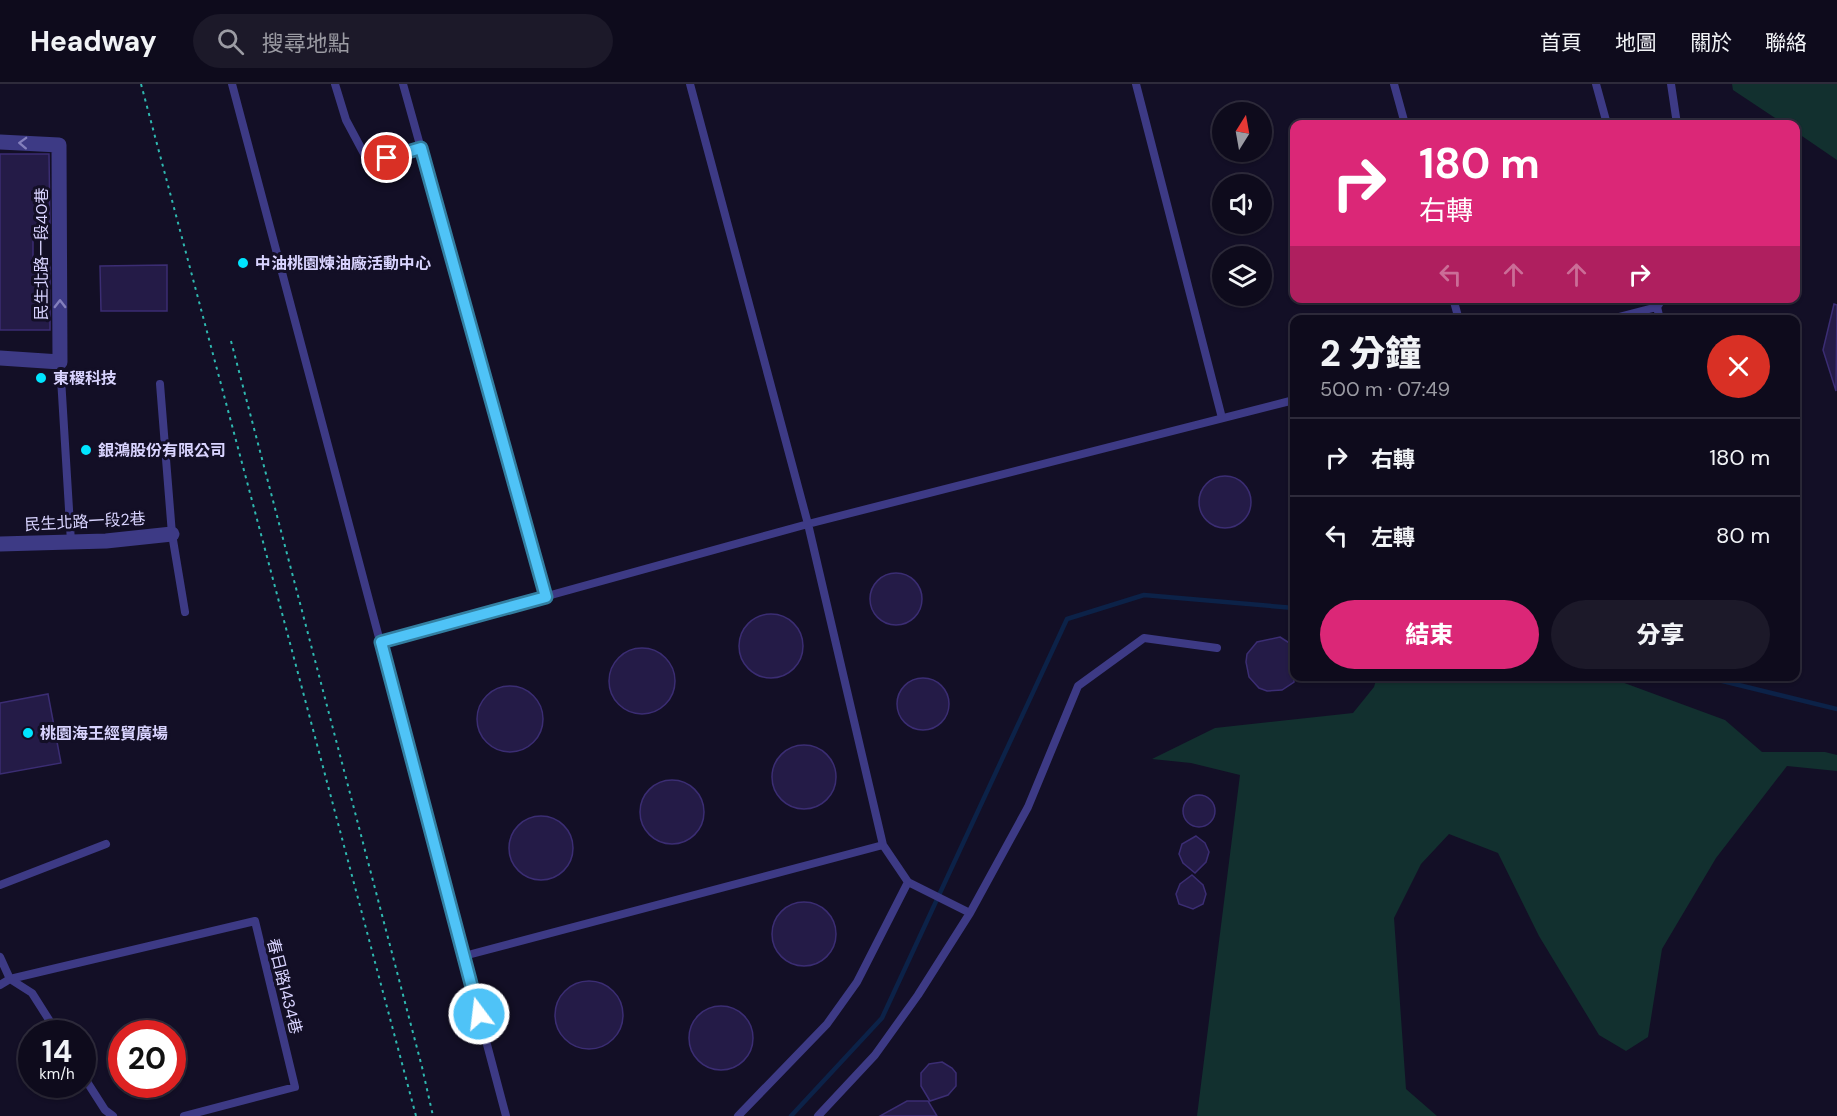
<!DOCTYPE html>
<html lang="zh-TW">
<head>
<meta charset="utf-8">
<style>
  :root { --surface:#0e0b1c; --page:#1c1929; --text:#f1f3f6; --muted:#9b9ba3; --line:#2e2b3b; --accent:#db2777 }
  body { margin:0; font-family:"DM Sans","Noto Sans TC",sans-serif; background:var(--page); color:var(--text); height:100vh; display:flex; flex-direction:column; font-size:22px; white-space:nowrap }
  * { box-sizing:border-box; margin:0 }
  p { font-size:20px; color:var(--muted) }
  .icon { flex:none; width:33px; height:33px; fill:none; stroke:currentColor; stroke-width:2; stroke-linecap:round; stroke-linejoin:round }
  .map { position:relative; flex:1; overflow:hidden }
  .side { position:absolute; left:1290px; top:231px; width:510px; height:366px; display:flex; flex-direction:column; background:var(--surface); border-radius:12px; box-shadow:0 2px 4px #0004,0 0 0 2px var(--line) }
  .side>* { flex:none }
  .banner { position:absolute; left:1290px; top:36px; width:510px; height:183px; border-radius:12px; box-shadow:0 2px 4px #0004,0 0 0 2px var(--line); background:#db2777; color:#fff; overflow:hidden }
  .needle { width:39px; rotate:11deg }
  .controls { position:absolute; left:1212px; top:18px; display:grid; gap:12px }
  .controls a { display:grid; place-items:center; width:60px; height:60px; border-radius:50%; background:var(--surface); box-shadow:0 2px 4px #0004,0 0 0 2px var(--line); font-size:30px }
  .speed { position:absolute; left:18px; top:936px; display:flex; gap:12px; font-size:30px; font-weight:700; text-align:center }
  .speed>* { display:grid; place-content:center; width:78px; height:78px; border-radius:50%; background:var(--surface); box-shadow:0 2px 4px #0004,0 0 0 2px var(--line); line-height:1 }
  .speed small { font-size:15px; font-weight:400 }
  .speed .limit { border:9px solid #d22; background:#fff; color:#111 }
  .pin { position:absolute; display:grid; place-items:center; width:51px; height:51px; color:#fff; margin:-26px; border:3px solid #fff; border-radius:50%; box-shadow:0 2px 6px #0007 }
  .me { position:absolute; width:66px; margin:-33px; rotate:345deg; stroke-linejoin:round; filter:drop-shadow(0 0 4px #0008) }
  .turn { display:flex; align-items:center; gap:21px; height:126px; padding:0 30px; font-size:27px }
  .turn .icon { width:78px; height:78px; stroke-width:2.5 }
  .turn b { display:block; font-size:42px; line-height:51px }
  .lanes { display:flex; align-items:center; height:57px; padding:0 30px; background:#0003; justify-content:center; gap:30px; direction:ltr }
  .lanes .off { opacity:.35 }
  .round { display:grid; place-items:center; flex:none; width:63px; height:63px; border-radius:32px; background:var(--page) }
  .head { display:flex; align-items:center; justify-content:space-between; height:102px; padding:0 30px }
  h1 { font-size:36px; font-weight:800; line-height:45px }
  .primary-button { display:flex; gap:12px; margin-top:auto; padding:12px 30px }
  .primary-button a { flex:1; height:69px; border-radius:36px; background:var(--accent); color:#fff; font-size:24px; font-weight:800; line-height:69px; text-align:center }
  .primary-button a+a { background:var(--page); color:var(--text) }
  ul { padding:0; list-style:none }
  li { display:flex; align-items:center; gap:18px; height:78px; padding:0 30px; border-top:2px solid var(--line) }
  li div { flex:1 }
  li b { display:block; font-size:22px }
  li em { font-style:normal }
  header { display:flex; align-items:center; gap:36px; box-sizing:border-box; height:84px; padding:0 30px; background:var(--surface); border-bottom:2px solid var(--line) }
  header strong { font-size:28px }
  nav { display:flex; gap:33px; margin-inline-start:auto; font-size:21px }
  .search { width:420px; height:54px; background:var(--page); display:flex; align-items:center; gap:15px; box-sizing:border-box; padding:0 21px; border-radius:33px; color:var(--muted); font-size:22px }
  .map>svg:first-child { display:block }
  .green { fill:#12302f }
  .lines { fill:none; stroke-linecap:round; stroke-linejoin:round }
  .stream { stroke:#0c2248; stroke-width:4.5 }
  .building { fill:#241b47; stroke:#3b2d73; stroke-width:1.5 }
  .path { stroke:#2fb8b0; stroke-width:2; stroke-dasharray:3 4.5; stroke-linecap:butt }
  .lane { stroke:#3d3a85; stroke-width:8 }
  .street { stroke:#3d3a85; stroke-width:15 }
  .oneway { stroke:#837fbc }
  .route-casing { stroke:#337fa1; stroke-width:15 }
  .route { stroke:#4fc3f7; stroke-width:10 }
  .poi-dot { fill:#00e5ff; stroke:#130f26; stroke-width:2 }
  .labels { text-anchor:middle; stroke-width:6; stroke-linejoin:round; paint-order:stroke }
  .street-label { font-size:16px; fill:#d9d4ff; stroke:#130f26 }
  .poi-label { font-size:16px; font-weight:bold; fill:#d9d4ff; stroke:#130f26; text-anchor:start }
</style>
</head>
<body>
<header>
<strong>Headway</strong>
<div class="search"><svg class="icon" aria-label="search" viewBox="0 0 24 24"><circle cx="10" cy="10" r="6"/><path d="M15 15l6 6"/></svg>搜尋地點</div>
<nav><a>首頁</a><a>地圖</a><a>關於</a><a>聯絡</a></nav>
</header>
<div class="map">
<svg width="1837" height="1032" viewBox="0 0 1837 1032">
  <rect width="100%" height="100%" fill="#130f26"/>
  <path class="green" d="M1732,0h105v76l-41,-28v-8h-12l-51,-34z
    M1608,593l117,43 37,32h63l12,3v16l-50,-5 -71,92 -54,91 -14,88 -22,14 -27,-16 -60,-99 -41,-83 -49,-19 -28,30 -27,54 12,171 31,27h-240l43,-341 -49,-12 -39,-4 63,-31 138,-15 21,-26 3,-10z"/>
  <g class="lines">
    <path class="stream" d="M1702,592l135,33
      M791,1032l91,-98 185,-399 77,-24 150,13"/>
  </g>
  <path class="building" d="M0,70h49l1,71h-17v35h17v70h-50z
    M167,181v46h-66l-1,-45z
    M1834,220l3,1 -1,86 -13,-41z
    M1199 418a26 26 0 1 1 52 0a26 26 0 1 1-52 0Z
    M870 515a26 26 0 1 1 52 0a26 26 0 1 1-52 0Z
    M739 562a32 32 0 1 1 64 0a32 32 0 1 1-64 0Z
    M1280,553l14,9v36l-12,8 -15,1 -8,-3 -10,-11 -3,-15 1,-8 10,-12z
    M609 597a33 33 0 1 1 66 0a33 33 0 1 1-66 0Z
    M897 620a26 26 0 1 1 52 0a26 26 0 1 1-52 0Z
    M477 635a33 33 0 1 1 66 0a33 33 0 1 1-66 0Z
    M48,610l13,69 -61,11v-71z
    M772 693a32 32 0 1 1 64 0a32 32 0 1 1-64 0Z
    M640 728a32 32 0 1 1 64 0a32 32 0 1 1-64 0Z
    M1183 727a16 16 0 1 1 32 0a16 16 0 1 1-32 0Z
    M509 764a32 32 0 1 1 64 0a32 32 0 1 1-64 0Z
    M1196,752l9,7 4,9 -3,10 -11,11 -12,-10 -4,-9 3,-10z
    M1192,791l11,10 3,9 -3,10 -10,5 -14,-5 -3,-10 4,-10z
    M772 850a32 32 0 1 1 64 0a32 32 0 1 1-64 0Z
    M555 931a34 34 0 1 1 68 0a34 34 0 1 1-68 0Z
    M689 954a32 32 0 1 1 64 0a32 32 0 1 1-64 0Z
    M942,978l10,6 4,5v13l-8,9 -18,6 -9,-15v-13l8,-9z
    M907,1017h21l9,15h-57z"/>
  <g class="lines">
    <path class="path" d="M141,0l275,1032
      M231,257l191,726 11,49"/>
    <path class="lane" d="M232,0l274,1032
      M335,0l11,36 23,43 52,-15
      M403,0l143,513
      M690,0l118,440 75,321 25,37 62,31
      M1136,0l86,334
      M1394,0l11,40
      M1596,0l11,40
      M1671,0l6,40
      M1453,214l6,22
      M1655,214l5,22
      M1607,236l50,-13 6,-9
      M61,294l10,164
      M160,300l12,150 13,78
      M381,558l427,-118 486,-124
      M0,801l106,-41
      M464,872l419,-111
      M0,873l10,22 22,14 26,41
      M0,901l10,-6 245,-58 40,166 -111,29
      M82,990l23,36 8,6
      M738,1032l89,-92 30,-42 51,-100
      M818,1032l57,-61 43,-60 52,-82 58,-106 50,-121 66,-48 73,10"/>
    <path class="street" d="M0,58l59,3 1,217 -60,-4
      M0,460l106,-3 66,-7"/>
  </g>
  <defs><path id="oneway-chevron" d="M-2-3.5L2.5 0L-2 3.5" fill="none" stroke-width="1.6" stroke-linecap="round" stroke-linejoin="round" transform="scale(1.5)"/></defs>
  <g class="oneway">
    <use href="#oneway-chevron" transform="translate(23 59) rotate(-178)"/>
    <use href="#oneway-chevron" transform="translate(60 220) rotate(-90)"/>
  </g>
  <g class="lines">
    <defs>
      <path id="route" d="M387,74l34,-10 125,449 -165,45 98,372"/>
    </defs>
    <use href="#route" class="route-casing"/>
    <use href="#route" class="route"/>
  </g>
  <g class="poi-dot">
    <circle cx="243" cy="179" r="6"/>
    <circle cx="41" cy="294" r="6"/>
    <circle cx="86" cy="366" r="6"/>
    <circle cx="28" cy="649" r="6"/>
  </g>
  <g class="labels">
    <g class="street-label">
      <text transform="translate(41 170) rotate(-90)" y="6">民生北路一段40巷</text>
      <text transform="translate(85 437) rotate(-3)" y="6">民生北路一段2巷</text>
      <text transform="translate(285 902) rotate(76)" y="6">春日路1434巷</text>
    </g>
    <g class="poi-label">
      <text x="255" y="185">中油桃園煉油廠活動中心</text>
      <text x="53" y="300">東稷科技</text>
      <text x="98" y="372">銀鴻股份有限公司</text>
      <text x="40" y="655">桃園海王經貿廣場</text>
    </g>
  </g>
</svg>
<div class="controls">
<a><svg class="needle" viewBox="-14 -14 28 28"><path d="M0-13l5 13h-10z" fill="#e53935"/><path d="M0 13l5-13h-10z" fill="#9b9ba3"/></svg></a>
<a><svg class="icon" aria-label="sound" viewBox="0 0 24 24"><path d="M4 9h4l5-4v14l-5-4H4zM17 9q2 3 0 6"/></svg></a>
<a><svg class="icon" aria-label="layers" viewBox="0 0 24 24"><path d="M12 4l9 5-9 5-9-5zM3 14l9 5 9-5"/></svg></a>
</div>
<div class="speed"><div>14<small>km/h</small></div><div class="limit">20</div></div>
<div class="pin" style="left:387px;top:74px;background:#d93025"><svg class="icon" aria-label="arrive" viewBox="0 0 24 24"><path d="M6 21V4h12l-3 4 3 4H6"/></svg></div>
<svg class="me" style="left:479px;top:930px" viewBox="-20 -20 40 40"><circle r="17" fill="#4fc3f7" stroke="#fff" stroke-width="3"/><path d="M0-11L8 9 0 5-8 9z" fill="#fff"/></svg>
<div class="banner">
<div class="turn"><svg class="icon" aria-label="right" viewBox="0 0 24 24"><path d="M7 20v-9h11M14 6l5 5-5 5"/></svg><div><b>180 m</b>右轉</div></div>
<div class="lanes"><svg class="icon off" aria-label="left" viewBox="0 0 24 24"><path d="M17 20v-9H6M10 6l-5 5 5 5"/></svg><svg class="icon off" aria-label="ahead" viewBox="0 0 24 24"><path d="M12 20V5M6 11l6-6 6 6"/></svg><svg class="icon off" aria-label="ahead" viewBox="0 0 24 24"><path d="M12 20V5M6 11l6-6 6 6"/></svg><svg class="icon" aria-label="right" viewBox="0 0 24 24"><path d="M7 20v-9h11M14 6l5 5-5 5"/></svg></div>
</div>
<section class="side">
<div class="head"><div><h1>2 分鐘</h1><p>500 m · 07:49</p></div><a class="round" style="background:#d93025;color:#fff"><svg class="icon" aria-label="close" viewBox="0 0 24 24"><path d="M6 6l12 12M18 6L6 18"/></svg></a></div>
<ul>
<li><svg class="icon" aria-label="right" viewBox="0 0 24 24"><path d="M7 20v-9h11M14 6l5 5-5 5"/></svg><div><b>右轉</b></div><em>180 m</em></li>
<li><svg class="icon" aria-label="left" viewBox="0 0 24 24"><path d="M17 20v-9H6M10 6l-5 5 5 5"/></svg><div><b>左轉</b></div><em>80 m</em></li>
</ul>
<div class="primary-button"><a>結束</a><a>分享</a></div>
</section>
</div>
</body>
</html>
